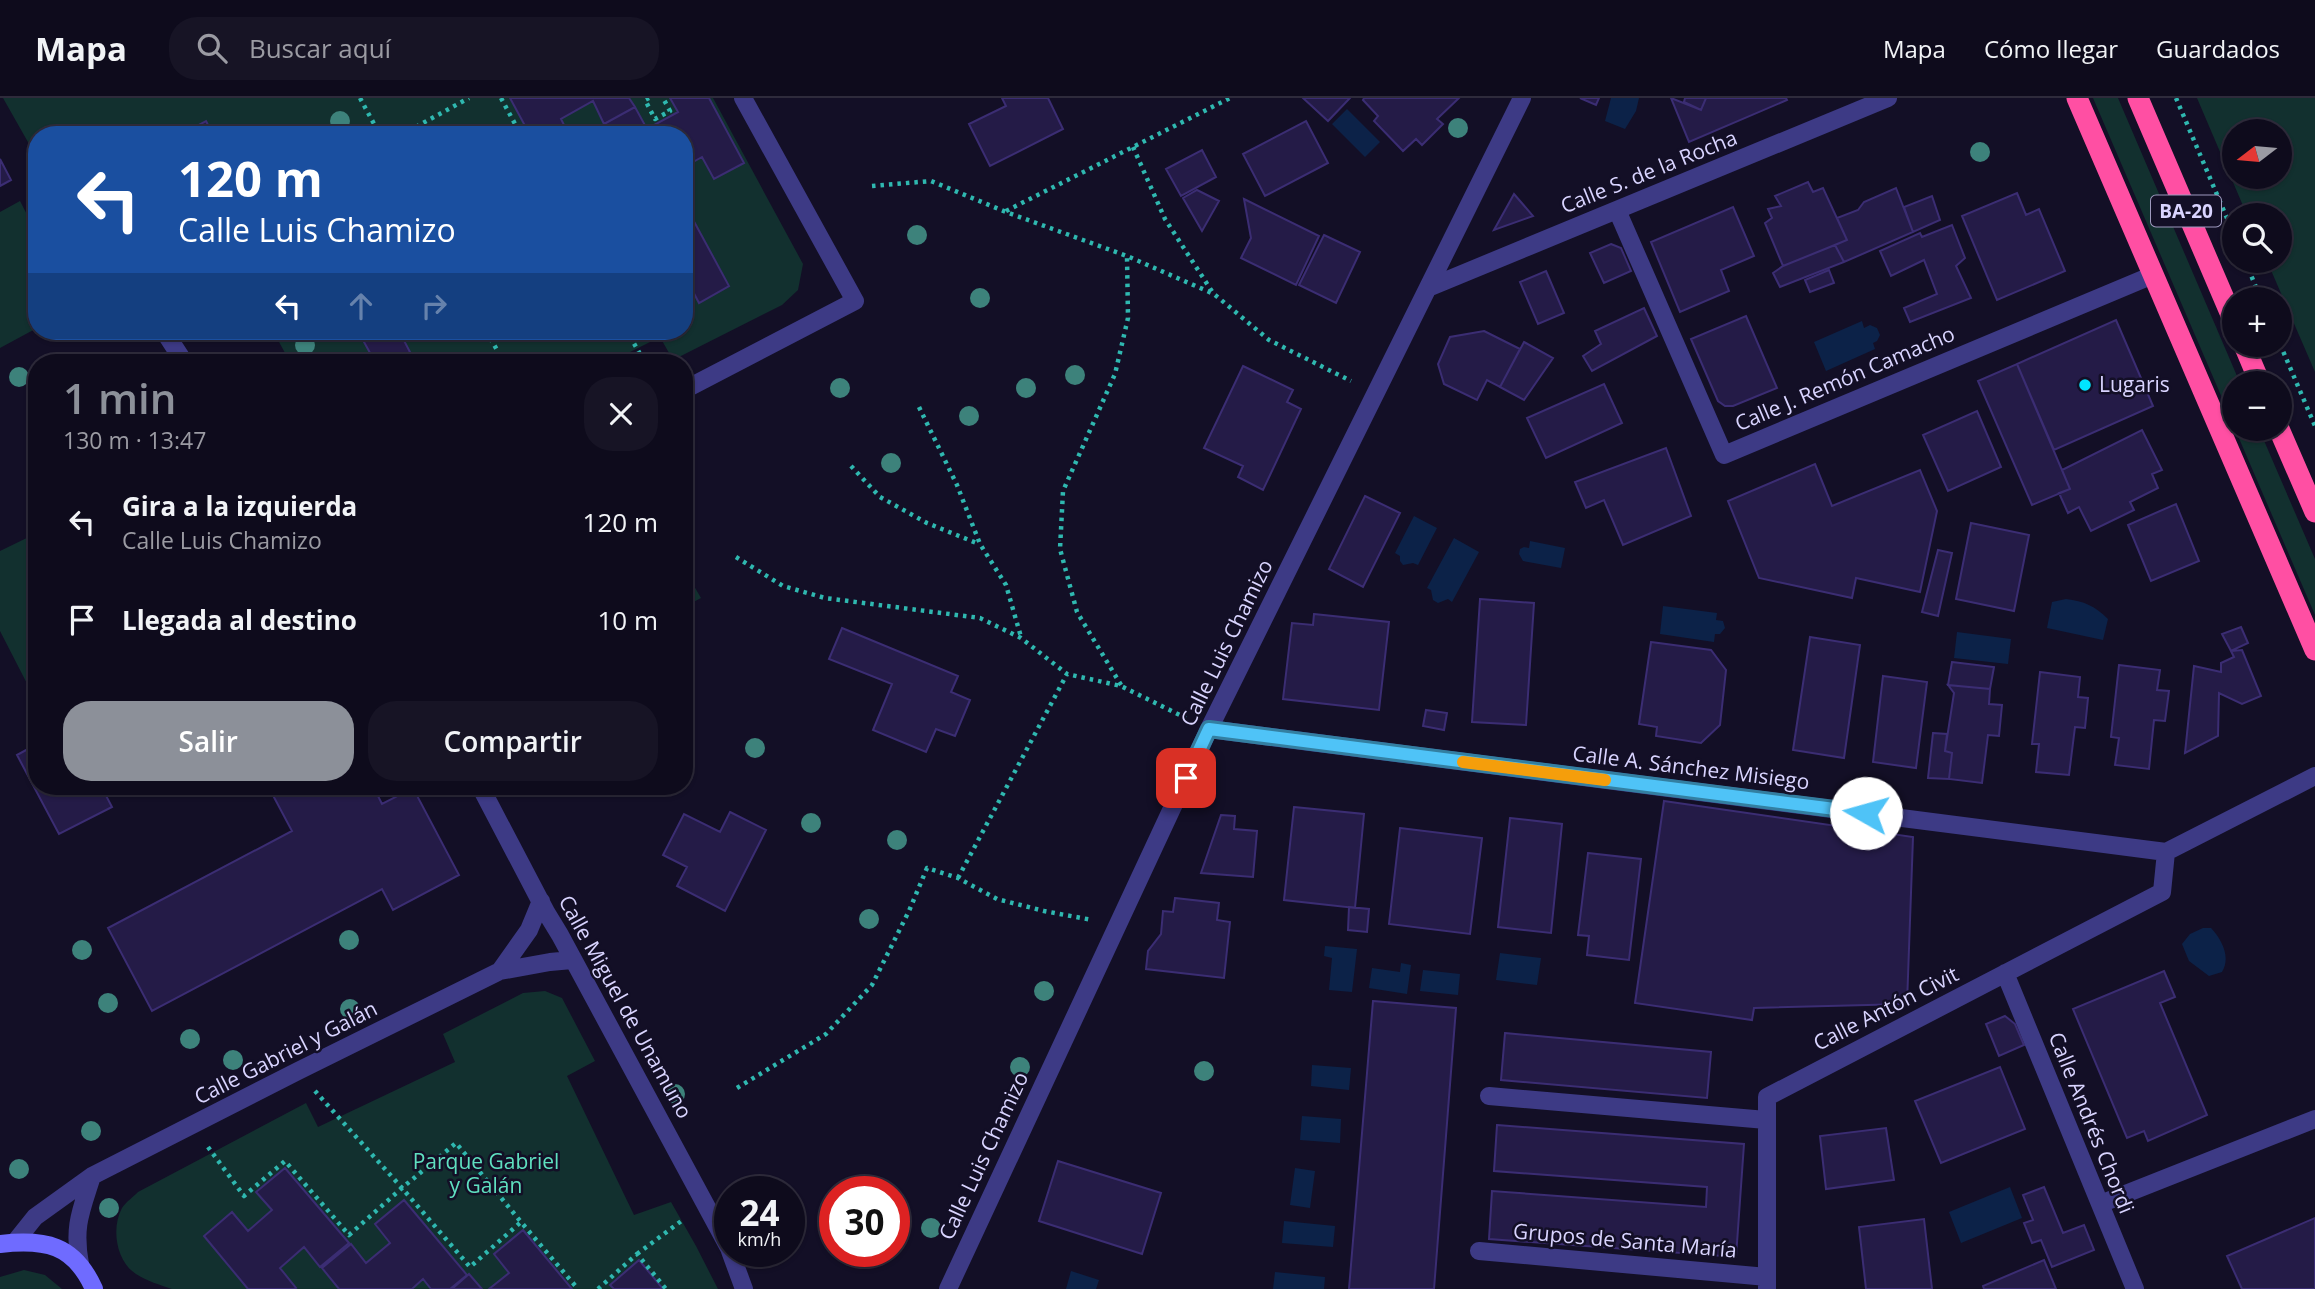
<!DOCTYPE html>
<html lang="es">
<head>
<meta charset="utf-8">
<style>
  :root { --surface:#0e0b1c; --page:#171425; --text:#f1f3f6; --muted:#9b9ba3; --line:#2e2b3b; --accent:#8c9099 }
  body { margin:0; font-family:"Open Sans",sans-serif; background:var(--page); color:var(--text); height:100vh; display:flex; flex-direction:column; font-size:26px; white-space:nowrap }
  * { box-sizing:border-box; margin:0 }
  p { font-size:23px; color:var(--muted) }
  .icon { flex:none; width:38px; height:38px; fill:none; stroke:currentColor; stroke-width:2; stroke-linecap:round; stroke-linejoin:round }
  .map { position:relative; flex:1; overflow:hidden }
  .details { position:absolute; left:28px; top:256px; width:665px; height:441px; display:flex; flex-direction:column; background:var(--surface); border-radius:28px; box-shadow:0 2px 5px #0004,0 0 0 2px var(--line) }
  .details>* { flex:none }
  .hud { position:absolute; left:28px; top:28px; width:665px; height:214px; border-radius:28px; box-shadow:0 2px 5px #0004,0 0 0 2px var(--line); background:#1a4fa0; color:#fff; overflow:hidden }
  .needle { width:46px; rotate:254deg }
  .tools { position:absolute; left:2222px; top:21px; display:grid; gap:14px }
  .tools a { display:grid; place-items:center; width:70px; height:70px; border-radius:50%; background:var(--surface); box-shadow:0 2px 5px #0004,0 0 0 2px var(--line); font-size:35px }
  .speed { position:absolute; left:714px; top:1078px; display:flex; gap:14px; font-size:35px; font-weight:700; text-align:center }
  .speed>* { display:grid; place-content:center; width:91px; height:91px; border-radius:50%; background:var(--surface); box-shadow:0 2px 5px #0004,0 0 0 2px var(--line); line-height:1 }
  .speed small { font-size:18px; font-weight:400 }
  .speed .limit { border:10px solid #d22; background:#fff; color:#111 }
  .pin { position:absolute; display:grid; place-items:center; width:60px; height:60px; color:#fff; margin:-30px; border-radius:14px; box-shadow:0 4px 10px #0006 }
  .me { position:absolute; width:77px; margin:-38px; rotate:277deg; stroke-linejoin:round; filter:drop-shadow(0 0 5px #0008) }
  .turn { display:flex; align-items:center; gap:24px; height:147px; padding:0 35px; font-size:32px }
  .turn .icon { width:91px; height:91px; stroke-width:2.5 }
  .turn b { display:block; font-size:49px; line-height:60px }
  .lanes { display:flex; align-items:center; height:66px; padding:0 35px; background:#0003; justify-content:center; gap:35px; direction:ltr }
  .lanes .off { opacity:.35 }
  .round { display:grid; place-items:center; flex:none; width:74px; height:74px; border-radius:28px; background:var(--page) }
  .summary { display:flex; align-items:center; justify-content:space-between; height:119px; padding:0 35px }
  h1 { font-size:42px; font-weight:600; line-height:52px; color:var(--accent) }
  .button { display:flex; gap:14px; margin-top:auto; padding:14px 35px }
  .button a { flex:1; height:80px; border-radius:28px; background:var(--accent); color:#fff; font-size:28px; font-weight:600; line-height:80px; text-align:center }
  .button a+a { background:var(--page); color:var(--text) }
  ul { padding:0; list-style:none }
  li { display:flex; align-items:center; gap:21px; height:98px; padding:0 35px }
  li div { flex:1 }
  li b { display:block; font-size:26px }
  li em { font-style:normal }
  header { display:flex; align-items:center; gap:42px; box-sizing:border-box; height:98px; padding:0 35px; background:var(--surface); border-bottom:2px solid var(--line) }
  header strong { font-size:33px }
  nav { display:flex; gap:38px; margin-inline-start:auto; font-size:24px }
  .search { width:490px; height:63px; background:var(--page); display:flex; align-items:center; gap:18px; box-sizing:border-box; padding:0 24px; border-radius:28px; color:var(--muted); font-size:26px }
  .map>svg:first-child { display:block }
  .green { fill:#12302f; fill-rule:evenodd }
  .water { fill:#0c2248 }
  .building { fill:#241b47; stroke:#3b2d73; stroke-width:2 }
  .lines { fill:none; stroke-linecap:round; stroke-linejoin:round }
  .path { stroke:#2fb8b0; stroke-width:4.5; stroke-dasharray:3.5 5; stroke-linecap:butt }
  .street { stroke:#3d3a85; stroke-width:18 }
  .secondary { stroke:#6f6bff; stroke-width:18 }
  .highway { stroke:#ff4fa3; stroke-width:21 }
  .tree { fill:#3d827b }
  .route-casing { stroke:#337fa1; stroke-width:18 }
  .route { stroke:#4fc3f7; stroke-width:12 }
  .slow { stroke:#f59e0b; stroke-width:12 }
  .poi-dot { fill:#00e5ff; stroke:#130f26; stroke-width:2.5 }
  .labels { text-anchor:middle; stroke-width:5; stroke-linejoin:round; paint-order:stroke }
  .shield { fill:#130f26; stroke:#9e99be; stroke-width:2 }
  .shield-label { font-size:19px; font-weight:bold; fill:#d9d4ff }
  .street-label { font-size:21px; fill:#d9d4ff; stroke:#130f26 }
  .poi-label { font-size:21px; fill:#d9d4ff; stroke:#130f26; text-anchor:start }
  .park-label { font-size:21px; fill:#5fe0c0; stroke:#130f26 }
</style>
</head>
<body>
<header>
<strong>Mapa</strong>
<div class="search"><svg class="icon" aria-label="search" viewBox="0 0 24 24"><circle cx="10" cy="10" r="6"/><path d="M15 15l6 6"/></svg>Buscar aquí</div>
<nav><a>Mapa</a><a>Cómo llegar</a><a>Guardados</a></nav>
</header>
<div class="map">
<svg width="2315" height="1191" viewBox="0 0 2315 1191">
  <rect width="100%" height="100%" fill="#130f26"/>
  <path class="green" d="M3,0h710l90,166 -5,26 -16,15 -109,55 -13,-23 -50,25h-320l-17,-31h411v-196h-647v23z
    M2093,0h25l122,285h-5v45z
    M2197,0h118v274l-48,-111h13v-46h-33zM2235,33h45v46h-45z
    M20,103l17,33v94l-37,20v-136z
    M2235,331h24l56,130v56z
    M37,435v170l-37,-72v-80z
    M684,471l17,29 -17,9z
    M545,893l17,7 33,63 -28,15 67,139 37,-13 25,44 22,43h-546c-12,-4 -25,-8 -36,-15 -20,-13 -25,-46 -14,-66 4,-6 11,-11 16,-16l168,-89 12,24 137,-65 -12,-28 80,-41z
    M24,1172l21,5 17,14h-62v-12z"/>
  <path class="water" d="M1611,0h28l-3,13 -11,18 -20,-8z
    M1347,11l33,33 -15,15 -33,-33z
    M1862,223l2,7 6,-3 7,3 3,7 -3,6 -4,2 2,6 -49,22 -12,-29z
    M1414,418l23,12 -19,37 -5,-2 -10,2 -3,-4v-5l-5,-3z
    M1454,440l25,14 -27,50 -4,-3 -10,4 -5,-3 -2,-10 -4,-2z
    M1530,443l35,7 -4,20 -38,-7 -4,-7 1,-5 4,-2 5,1z
    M2066,501c18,2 29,7 42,20l-5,21 -56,-12 5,-26z
    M1663,508l54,7 -1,7 7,1 2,7 -5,6h-5l-1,8 -54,-8z
    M1957,534l54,7 -3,25 -54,-6z
    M2203,830h8c11,12 20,29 11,44l-13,4 -20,-15 -7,-17 8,-10z
    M1325,848l32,3 -5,43 -23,-2 3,-32 -8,-2z
    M1500,855l41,5 -4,27 -41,-5z
    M1401,865l10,2 -4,29 -38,-6 3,-20 28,4z
    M1423,872l37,4 -2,21 -38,-4z
    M1312,967l39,3 -2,22 -38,-4z
    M1302,1018l39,3 -1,24 -40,-3z
    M1295,1070l20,3 -5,37 -20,-3z
    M2010,1089l12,31 -61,25 -12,-31z
    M1284,1123l51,5 -2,21 -51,-4z
    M1071,1173l28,9 -3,9h-30z
    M1275,1174l50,5 -1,12h-51z"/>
  <path class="building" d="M510,0h119l6,9 -31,17 -11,-23 -32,18 8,16h-39z
    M670,0h39l35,65 -30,16 -12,-22 -18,10v-32h-74l-6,-11 31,-17 12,22 31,-17z
    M1002,0h46l15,31 -73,37 -21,-42 37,-18z
    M1303,0h47l-22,23z
    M1364,0h95l-22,21 6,5 -21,21 -6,-6 -13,12 -29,-30 4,-5 -15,-16z
    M1580,0h19l-3,7z
    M1671,0l30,12 5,-12h80l1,2 -98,42z
    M1685,0h21l-5,12 -17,-8z
    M206,23l7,14h-33z
    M1306,23l22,42 -63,33 -22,-42z
    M1202,52l14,27 -35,19 -15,-27z
    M0,61l11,21 -11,6z
    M1808,84l5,10 10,-4 24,52 -64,26 -18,-43 7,-5 -4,-9 13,-3 -6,-10z
    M1896,90l17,44 -69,30 -9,-17 12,-5 -10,-22 21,-8 6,-8z
    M1197,92l22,11 -17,30 -19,-33z
    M2017,95l9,22 13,-6 26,62 -68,29 -35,-84z
    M1514,96l19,22 -39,14z
    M1932,98l8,24 -27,12 -9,-25z
    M1244,101l75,37 -23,49 -55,-27 10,-20z
    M684,105l45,83 -30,17 -12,-23 -3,2z
    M1733,109l21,49 -33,14 8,21 -49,21 -29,-70z
    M1952,127l13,33 -9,8 15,32 -61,24 -6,-14 33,-14 -13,-34 -33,16 -11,-25 40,-18 2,4z
    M1324,137l36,17 -24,51 -37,-18z
    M1611,146l10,4 10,23 -27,12 -14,-30z
    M1835,147l9,17 -64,25 -7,-14 10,-7z
    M1829,172l5,13 -24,9 -5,-12z
    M1546,173l18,42 -26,11 -18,-42z
    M1644,210l13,28 -65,35 -9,-15 18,-12 -6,-13z
    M1746,218l31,72 -44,18h-8l-7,-5 -27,-62z
    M2116,222l37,86 -99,44 -37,-86z
    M358,233h41l11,21 -18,10h-17z
    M1484,233l36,18 -20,38 -13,-7 -10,20 -33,-16 -6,-20 12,-27z
    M1524,244l29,16 -29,42 -24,-13z
    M410,255l5,9h-22z
    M2017,266l53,125 -38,16 -54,-124z
    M1243,268l50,24 -6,12 14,7 -38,81 -25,-13 5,-11 -39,-18z
    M1604,286l18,39 -76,35 -19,-40z
    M1977,313l24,56 -53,24 -25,-56z
    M2142,332l20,40 -10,4 6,14 -28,14 4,8 -43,21 -12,-24 -11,6 -9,-20 11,-4 -8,-19z
    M1666,350l25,68 -68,29 -19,-45 -18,8 -11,-26z
    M1815,366l17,42 88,-36 17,41 -17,81 -64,-14 -4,20 -93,-20 -31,-77z
    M1365,398l35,17 -37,74 -34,-18z
    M2176,406l23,57 -48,20 -23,-56z
    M1971,425l58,12 -15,76 -58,-12z
    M1938,452l14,3 -14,63 -16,-4z
    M1480,501l54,4 -8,122 -54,-3z
    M1314,516l75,8 -10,88 -96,-11 9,-76 21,2z
    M2241,529l7,16 -17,8 -9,-17z
    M842,530l116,48 -7,16 19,8 -15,36 -19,-7 -10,23 -53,-22 19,-46 -63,-25z
    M1810,539l50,8 -16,113 -51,-8z
    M1651,544l60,8 15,20 -6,55 -19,18 -45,-7 1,-9 -18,-3z
    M2242,552l19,46 -19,8 -23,-11 -1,43 -33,17 9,-87 27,6v-9l13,-6 -3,-6z
    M1952,564l42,5 -4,22 -42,-4z
    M2119,567l41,5 -3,20 12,1 -4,30 -11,-1 -5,49 -34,-4 4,-27 -8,-1z
    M2040,574l40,5 -2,20 10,1 -3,30 -10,-1 -6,48 -33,-3 3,-28h-7z
    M1883,578l44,6 -11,86 -43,-6z
    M1948,587l42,4 -1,15 13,1 -3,31 -11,-1 -6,48 -33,-4 3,-26 -7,-2 9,-58z
    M1426,612l21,3 -3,17 -21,-4z
    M1933,635l14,1 -2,17 7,2 -3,26 -21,-1z
    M37,646v42h64l11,21 -53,27 -42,-79z
    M268,688h105l9,18 31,-16 46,87 -66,35 -11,-21 -230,122 -44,-83 184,-97z
    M1664,703l249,36 -6,167 -153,4 -2,12 -117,-17z
    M1294,709l70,7 -9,94 -71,-8z
    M730,714l36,18 -41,81 -48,-25 10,-19 -24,-12 21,-41 36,18z
    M1221,717l14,1 -1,13 23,2 -4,46 -52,-4z
    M1510,720l52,6 -11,109 -53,-6z
    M1400,730l82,10 -12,96 -81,-10z
    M1588,755l53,6 -12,101 -42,-5 2,-19 -11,-1z
    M1175,800l44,5 -2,17 13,2 -6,56 -78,-9 2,-18 13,-17 2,-23 10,1z
    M1349,809l20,2 -2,23 -19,-2z
    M2164,873l11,26 -15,6 47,112 -59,26 -4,-10 -17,7 -54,-129z
    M1373,903l83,7 -22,281h-85z
    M2005,918l10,8 9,21 -25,11 -13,-32z
    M1505,935l206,19 -4,46 -206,-18z
    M2000,969l25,62 -84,34 -26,-62z
    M1497,1027l247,19 -8,113 -247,-18 3,-48 214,16 1,-20 -213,-16z
    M1886,1030l8,52 -68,9 -6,-53z
    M1058,1063l103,32 -19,61 -103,-33z
    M285,1070l64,75 -29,24 -16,-20 -24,21 16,20 -2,1h-46l-44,-53 28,-24 16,19 24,-21 -16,-18z
    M2044,1089l19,46 21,-8 10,25 -42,17 -11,-27 -9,3 -8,-20 9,-3 -10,-25z
    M404,1102l63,75 -17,14h-19l-8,-10 -11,10h-73l-17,-21 29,-24 15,19 24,-20 -15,-19z
    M2315,1120v71h-73l-15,-33z
    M1924,1121l8,70h-66l-7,-62z
    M523,1132l49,59h-83l20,-16 -15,-19z
    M639,1162l24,29h-49l-4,-4z
    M2044,1162l12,29h-72l-1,-3z
    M469,1176l13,15h-30z"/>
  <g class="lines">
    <path class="path" d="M360,0l20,37
      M501,0l20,37
      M649,0l-4,2 10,19 15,-8 -7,-13
      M2176,0l59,139
      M401,37l68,-37
      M1133,49l32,72 48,74
      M872,88l59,-5 75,31 121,44 87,38 55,46 82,41
      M1006,113l224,-113
      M2245,163l16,38
      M486,233l18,31
      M2280,246l35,82
      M625,264l15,-8 -13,-23
      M919,309l38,78 23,59 26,41 15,52
      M851,368l29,31 47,26 52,21
      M736,459l47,29 42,12 155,20 41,20 46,36 54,12 65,32
      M1121,587l-44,-73 -17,-63 3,-58 52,-117 13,-56 -1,-62
      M958,780l109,-204
      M737,990l89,-54 46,-49 37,-74 18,-43 31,10 39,21 47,12 48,9
      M315,993l87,97 54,-45 65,79
      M208,1049l36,49 41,-35 64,74 53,-47 68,79 51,-45 57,67
      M637,1156l47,-35
      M598,1191l39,-35 29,35"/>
    <path class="street" d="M1617,112l107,245 429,-180
      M1428,190l460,-190
      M164,233l20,31
      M684,292l171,-89 -112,-203
      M1209,631l957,123
      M480,688l66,126 14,23 170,315
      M2166,754l149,-76
      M500,873l29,-41 12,-29
      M2005,875l130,316
      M1489,998l277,24
      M2100,1106l215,-85
      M15,1144l20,-25 57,-41 206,-105 202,-100 50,-9 22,-2
      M730,1153l14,38
      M1479,1153l288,26
      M80,1166c-7,-38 1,-53 12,-88
      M948,1191l261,-560 313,-631
      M1767,1191v-192l395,-205 4,-40"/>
    <path class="secondary" d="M0,1146c45,-5 74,0 94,45"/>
    <path class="highway" d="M2077,0l238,552
      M2138,0l97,226
      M2244,247l16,38
      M2279,331l36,83"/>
  </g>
  <g class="tree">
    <circle cx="340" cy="23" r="10"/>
    <circle cx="1458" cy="30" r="10"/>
    <circle cx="1980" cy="54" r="10"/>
    <circle cx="917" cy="137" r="10"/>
    <circle cx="980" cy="200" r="10"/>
    <circle cx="305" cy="247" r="10"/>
    <circle cx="1075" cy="277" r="10"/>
    <circle cx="19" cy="279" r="10"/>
    <circle cx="840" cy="290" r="10"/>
    <circle cx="1026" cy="290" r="10"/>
    <circle cx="969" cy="318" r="10"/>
    <circle cx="891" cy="365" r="10"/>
    <circle cx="755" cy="650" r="10"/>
    <circle cx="811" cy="725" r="10"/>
    <circle cx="897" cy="742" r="10"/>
    <circle cx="869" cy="821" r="10"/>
    <circle cx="349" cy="842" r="10"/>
    <circle cx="82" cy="852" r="10"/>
    <circle cx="1044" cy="893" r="10"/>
    <circle cx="108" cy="905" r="10"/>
    <circle cx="350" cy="911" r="10"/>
    <circle cx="190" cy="941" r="10"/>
    <circle cx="233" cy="962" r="10"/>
    <circle cx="1020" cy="969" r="10"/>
    <circle cx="1204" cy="973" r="10"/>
    <circle cx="675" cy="996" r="10"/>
    <circle cx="91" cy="1033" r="10"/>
    <circle cx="19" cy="1071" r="10"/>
    <circle cx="109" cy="1110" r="10"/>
    <circle cx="931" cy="1130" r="10"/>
  </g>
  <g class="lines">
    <defs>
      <path id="route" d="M1186,680l23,-49 657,84"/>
    </defs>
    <use href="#route" class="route-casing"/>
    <use href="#route" class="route"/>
    <path class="slow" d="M1463,664l142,18"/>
  </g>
  <circle class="poi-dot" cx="2085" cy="287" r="7"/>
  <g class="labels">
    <rect class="shield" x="2151" y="97.5" width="70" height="31" rx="5"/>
    <g class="shield-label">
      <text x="2186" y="120">BA-20</text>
    </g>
    <g class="street-label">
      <text transform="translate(1649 74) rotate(-22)" y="7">Calle S. de la Rocha</text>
      <text transform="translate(1845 281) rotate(-23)" y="7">Calle J. Remón Camacho</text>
      <text transform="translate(1227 545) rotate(-64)" y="7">Calle Luis Chamizo</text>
      <text transform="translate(1691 670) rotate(7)" y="7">Calle A. Sánchez Misiego</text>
      <text transform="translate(625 909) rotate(61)" y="7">Calle Miguel de Unamuno</text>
      <text transform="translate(1886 911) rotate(-27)" y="7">Calle Antón Civit</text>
      <text transform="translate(286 955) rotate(-27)" y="7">Calle Gabriel y Galán</text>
      <text transform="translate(2091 1025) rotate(68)" y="7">Calle Andrés Chordi</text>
      <text transform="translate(984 1058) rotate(-65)" y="7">Calle Luis Chamizo</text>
      <text transform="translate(1625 1143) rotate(5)" y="7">Grupos de Santa María</text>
    </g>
    <g class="poi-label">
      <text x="2099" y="294">Lugaris</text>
    </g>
    <g class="park-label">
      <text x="486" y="1071">Parque Gabriel<tspan x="486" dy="24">y Galán</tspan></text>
    </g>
  </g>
</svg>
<div class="tools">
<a><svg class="needle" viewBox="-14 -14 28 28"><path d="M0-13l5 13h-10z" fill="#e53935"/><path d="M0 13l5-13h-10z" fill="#9b9ba3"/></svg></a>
<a><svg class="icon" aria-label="search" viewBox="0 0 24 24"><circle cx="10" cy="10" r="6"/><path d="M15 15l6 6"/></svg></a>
<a>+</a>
<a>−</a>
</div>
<div class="speed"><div>24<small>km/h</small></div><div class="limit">30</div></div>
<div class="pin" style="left:1186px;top:680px;background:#d93025"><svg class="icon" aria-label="arrive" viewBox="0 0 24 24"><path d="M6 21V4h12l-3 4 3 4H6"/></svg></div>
<svg class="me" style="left:1866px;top:715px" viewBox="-20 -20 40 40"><circle r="19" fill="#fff"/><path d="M0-13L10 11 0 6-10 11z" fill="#4fc3f7"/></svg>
<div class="hud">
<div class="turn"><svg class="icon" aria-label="left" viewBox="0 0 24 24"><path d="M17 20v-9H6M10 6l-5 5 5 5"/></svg><div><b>120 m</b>Calle Luis Chamizo</div></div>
<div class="lanes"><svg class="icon" aria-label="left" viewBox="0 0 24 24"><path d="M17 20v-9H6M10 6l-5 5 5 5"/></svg><svg class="icon off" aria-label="ahead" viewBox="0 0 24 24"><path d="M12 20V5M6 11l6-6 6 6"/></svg><svg class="icon off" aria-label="right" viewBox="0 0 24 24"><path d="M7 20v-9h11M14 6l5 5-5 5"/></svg></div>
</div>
<section class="details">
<div class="summary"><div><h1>1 min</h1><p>130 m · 13:47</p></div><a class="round"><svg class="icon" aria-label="close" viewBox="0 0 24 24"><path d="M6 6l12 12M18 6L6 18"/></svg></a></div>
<ul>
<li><svg class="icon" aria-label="left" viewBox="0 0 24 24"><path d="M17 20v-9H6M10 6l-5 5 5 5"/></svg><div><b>Gira a la izquierda</b><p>Calle Luis Chamizo</p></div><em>120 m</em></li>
<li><svg class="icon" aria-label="arrive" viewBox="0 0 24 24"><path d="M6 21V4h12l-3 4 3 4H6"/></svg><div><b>Llegada al destino</b></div><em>10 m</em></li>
</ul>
<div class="button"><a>Salir</a><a>Compartir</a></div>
</section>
</div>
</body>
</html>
